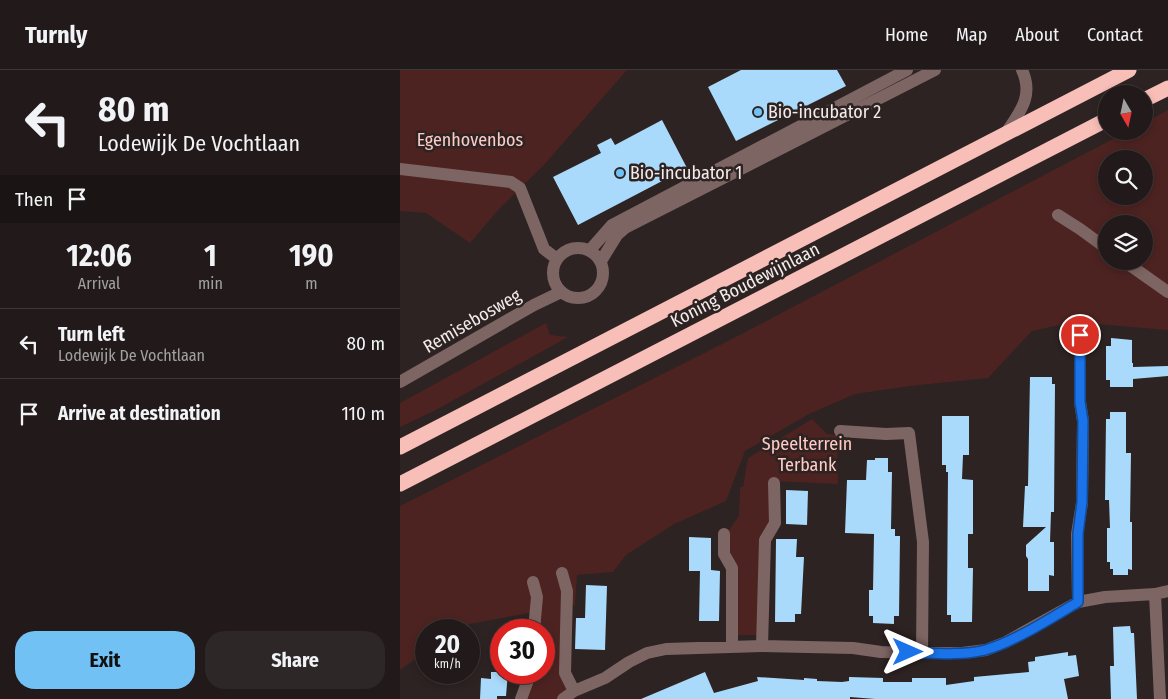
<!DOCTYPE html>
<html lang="en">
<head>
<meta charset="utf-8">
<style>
  :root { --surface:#221a1a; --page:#2e2727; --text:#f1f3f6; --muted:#a2a1a2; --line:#3f3839; --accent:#71c1f5 }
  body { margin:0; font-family:"Fira Sans Condensed",sans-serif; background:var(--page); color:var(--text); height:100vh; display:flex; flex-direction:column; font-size:19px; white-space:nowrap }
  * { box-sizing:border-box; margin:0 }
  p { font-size:16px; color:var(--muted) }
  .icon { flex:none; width:28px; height:28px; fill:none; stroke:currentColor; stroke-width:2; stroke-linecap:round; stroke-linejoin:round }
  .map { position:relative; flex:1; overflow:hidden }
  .panel { display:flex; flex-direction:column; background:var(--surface); width:400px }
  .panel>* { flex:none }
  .top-card { background:#221a1a; color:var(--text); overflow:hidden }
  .needle { width:32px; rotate:171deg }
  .controls { position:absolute; left:698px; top:15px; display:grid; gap:10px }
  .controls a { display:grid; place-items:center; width:55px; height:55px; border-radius:50%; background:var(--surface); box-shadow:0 2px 8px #0003,0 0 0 1px var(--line); font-size:25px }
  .speed { position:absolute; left:15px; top:549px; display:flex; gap:10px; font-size:25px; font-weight:700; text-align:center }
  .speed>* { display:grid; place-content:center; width:65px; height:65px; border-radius:50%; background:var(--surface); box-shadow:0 2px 8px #0003,0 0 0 1px var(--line); line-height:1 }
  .speed small { font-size:12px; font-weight:400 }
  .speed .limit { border:8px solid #d22; background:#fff; color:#111 }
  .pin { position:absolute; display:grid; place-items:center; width:42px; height:42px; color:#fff; margin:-21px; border:2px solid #fff; border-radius:50%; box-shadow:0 1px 5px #0007 }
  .me { position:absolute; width:55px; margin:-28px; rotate:90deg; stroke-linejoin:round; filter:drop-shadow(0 0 4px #0008) }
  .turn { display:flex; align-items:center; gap:18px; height:105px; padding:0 15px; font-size:22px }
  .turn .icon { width:65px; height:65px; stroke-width:2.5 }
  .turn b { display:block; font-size:35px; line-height:42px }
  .then { display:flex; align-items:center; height:48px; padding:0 15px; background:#0003; gap:10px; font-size:19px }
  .eta { display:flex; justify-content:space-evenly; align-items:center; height:85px; text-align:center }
  .eta b { font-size:30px; font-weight:700; line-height:35px }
  .button { display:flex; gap:10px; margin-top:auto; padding:10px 15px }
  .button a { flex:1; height:58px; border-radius:20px; background:var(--accent); color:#111; font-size:20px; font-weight:700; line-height:58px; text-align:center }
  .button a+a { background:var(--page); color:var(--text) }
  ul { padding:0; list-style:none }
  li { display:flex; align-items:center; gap:15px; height:70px; padding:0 15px; border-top:1px solid var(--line) }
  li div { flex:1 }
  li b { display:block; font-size:19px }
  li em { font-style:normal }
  header { display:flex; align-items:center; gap:30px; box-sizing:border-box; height:70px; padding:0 25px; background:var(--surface); border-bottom:1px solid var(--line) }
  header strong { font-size:24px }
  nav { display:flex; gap:28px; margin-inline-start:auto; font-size:18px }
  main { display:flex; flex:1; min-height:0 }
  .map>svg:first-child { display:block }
  .green { fill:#4c2321; fill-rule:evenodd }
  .building { fill:#aadafb }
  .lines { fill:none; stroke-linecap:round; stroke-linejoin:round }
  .street { stroke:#7d6563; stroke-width:12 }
  .highway { stroke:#f8beb8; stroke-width:15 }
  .route-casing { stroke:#114b97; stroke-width:12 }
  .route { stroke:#1a73e8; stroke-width:9 }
  .poi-dot { fill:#71c1f5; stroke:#2d2322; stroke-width:2 }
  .labels { text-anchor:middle; stroke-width:5; stroke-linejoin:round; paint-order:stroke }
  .poi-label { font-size:18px; fill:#f2ebea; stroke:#2d2322; text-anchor:start }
  .park-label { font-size:18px; fill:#fecbc6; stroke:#2d2322 }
  .street-label { font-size:18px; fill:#f2ebea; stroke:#2d2322 }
</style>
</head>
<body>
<header>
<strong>Turnly</strong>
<nav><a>Home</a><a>Map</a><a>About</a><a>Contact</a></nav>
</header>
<main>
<section class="panel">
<div class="top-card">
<div class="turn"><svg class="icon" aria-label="left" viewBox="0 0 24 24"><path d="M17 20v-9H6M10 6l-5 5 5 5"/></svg><div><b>80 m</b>Lodewijk De Vochtlaan</div></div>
<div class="then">Then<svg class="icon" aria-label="arrive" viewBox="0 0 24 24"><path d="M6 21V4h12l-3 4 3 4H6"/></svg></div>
</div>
<div class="eta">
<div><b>12:06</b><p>Arrival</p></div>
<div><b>1</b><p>min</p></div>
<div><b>190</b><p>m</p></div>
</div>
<ul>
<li><svg class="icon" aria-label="left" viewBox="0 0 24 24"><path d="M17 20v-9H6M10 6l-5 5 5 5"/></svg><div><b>Turn left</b><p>Lodewijk De Vochtlaan</p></div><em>80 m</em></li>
<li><svg class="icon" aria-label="arrive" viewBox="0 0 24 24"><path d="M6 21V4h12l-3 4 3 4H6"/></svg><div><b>Arrive at destination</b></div><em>110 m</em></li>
</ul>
<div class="button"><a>Exit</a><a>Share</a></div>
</section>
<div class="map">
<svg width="768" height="629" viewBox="0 0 768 629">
  <rect width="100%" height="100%" fill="#2d2322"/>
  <path class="green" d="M0,0h227l-83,95 -45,44 -29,34 -44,-30 -26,-2z
    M768,40v220l-95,-8 -41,9 -44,47 -78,8 -55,8 -46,20 -64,37 -19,50 -52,23 -48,31 -13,17 -36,3 -2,30 -8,1 2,77 -6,16h-42l10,-26 13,-1v-42h-10l1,-18 -71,13 -8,5h-30v21l-26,19v-164l330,-166 398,-209h16v-8zM706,89h38v37h-38zM706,154h38v37h-38z
    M146,253l4,12 18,2 -134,74 -34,16v-24z
    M412,349l15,15 10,1 1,49 -64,-3 -14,154h-28l-6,-101 13,-18 1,-29h3l5,-29z"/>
  <path class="building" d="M341,0h96l9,16 -110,55 -28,-54z
    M262,50l25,48 -109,57 -25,-48 48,-24 -4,-8 14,-7 4,7z
    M711,268l21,2v23h1v4l35,-1v10l-35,3v8h-23v-7h-4v-34h5z
    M630,307h22v7h3l-1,128h-3l-1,30h4v34l-5,-1v16h-21v-32l-2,-3v-11l20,-18h-23l2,-41h3z
    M710,342h16v41h5l-1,69h2v48l-4,-1v6h-15v-6h-3v-7h-3v-34h3l-1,-28h-4l1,-81h4z
    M542,346h27v39h-6l-1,24 11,1v54h-5v34h5l-1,54h-21v-7h-4l1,-143h-2v-7h-4z
    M475,388h13v14h4l-1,57h4v7h5l-1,80h-5v8l-21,-1v-7h-4v-26h4l1,-56 -29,-1 2,-53h19l1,-20h8z
    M386,420l22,1 -1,34 -21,-1z
    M289,467l22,1v32l9,1 -1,50h-20l1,-50h-11z
    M376,469h21l-1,18h8l-3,57h-6v8h-20z
    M186,515l21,1 -2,64 -30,-1 1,-31h9z
    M730,556l1,7h3l3,66h-26l-1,-33h4l-1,-39z
    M668,582v4l8,-1 3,21 -15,3 4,20h-193l-25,-2v2h-209l64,-27 9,21 44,-12 -1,-4 47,3v-2l13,1v2l25,1 7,-1v-4l34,1v4h29v-4h34v7l28,-4v-4l55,-5 -1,-10 7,-1v-4z
    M91,602h17l-2,24h-9v3h-17l1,-21 10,1z"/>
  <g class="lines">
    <path class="street" d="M606,63c14,-21 28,-37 16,-63
      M0,99l111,13 9,6 24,61 13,10
      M658,145l22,14 26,19
      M153 203a25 25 0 1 1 50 0a25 25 0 1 1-50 0Z
      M190,180l22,-25 295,-155
      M201,191l16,-26 8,-7 310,-158
      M724,191l44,31
      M0,312l134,-77 27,-13
      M440,361l46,3 23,-1 14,109 -1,111
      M324,464v20l8,14v78
      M162,503l5,18 -2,82 9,18
      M133,512l4,15 -3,33
      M755,524l5,105
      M678,532l-1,-68 5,-31 1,-82 -3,-19v-67
      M362,576l3,-106 10,-17 -1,-40
      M121,629l10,-27
      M163,629l11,-8 31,-13 24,-16 18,-9 19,-4 96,-3 91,2 28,4 81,1 24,-3 20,-8 72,-40 27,-5 50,-3 13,-3"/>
    <path class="highway" d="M744,30l24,-12
      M0,377l729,-377
      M0,414l706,-364"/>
  </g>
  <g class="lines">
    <defs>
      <path id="route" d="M508,582c25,1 53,4 77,-2 27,-7 68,-33 93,-48v-68l4,-32 1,-81 -3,-19v-67"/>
    </defs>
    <use href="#route" class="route-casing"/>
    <use href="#route" class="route"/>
  </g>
  <g class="poi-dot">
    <circle cx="358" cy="42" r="5"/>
    <circle cx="220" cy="103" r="5"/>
  </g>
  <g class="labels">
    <g class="poi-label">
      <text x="368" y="48">Bio-incubator 2</text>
      <text x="230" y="109">Bio-incubator 1</text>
    </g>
    <g class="park-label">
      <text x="70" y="76">Egenhovenbos</text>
      <text x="407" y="380">Speelterrein<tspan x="407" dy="21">Terbank</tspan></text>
    </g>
    <g class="street-label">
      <text transform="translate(345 215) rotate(-27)" y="6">Koning Boudewijnlaan</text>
      <text transform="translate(72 251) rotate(-30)" y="6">Remisebosweg</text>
    </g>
  </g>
</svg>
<div class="controls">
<a><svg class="needle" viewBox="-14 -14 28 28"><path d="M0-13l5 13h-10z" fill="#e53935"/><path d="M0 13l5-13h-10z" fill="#a2a1a2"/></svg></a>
<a><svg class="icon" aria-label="search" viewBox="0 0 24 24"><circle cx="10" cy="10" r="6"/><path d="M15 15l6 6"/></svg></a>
<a><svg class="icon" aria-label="layers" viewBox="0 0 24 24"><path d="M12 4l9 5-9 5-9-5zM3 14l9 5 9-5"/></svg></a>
</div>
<div class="speed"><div>20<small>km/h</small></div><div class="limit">30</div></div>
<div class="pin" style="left:680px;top:265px;background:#d93025"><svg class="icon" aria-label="arrive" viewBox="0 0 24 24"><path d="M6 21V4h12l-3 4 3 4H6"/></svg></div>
<svg class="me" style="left:508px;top:582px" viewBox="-20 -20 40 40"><path d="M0-17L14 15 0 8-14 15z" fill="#1a73e8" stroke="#fff" stroke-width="4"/></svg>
</div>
</main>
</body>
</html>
